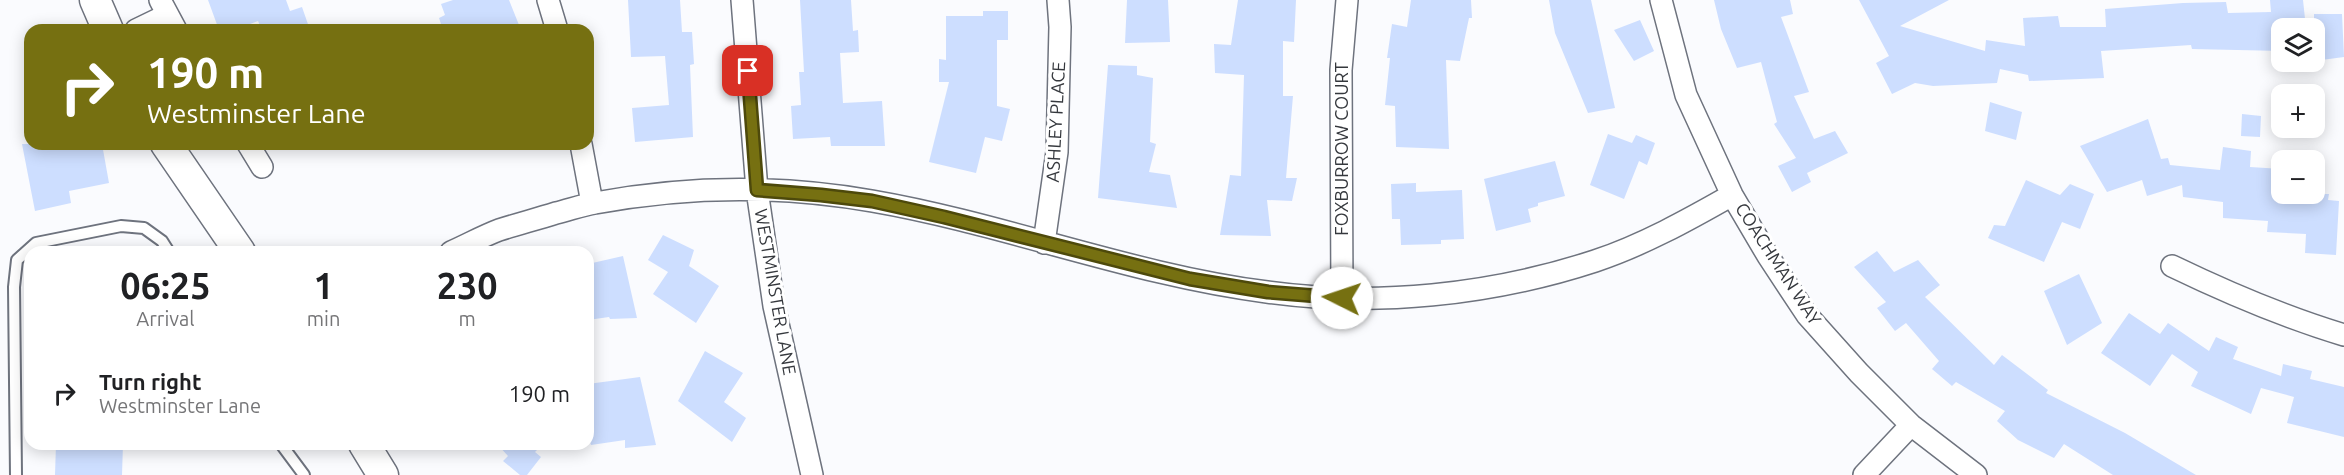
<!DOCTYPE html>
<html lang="en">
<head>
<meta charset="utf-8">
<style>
  :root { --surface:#fff; --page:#f6f6f6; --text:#202124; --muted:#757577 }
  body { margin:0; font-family:Ubuntu,sans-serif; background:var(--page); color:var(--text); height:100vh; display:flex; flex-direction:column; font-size:22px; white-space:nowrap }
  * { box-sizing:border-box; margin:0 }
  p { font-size:20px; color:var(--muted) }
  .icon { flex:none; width:33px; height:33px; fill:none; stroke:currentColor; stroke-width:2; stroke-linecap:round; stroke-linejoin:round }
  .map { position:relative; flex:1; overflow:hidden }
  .side { position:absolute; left:24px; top:246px; width:570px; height:204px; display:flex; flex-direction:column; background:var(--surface); border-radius:18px; box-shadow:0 3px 15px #0003 }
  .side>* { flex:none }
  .banner { position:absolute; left:24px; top:24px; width:570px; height:126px; border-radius:18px; box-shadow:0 3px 15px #0003; background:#767011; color:#fff; overflow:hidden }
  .buttons { position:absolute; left:2271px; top:18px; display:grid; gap:12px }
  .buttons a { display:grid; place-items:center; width:54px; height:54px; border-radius:12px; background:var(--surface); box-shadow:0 3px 15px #0003; font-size:30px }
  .pin { position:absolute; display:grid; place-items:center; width:51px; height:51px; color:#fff; margin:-26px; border-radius:12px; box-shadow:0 3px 9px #0006 }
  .me { position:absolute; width:66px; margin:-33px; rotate:274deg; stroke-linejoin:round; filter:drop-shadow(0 0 4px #0008) }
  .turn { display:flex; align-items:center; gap:21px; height:126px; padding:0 24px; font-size:27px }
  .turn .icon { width:78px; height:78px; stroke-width:2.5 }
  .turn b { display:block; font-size:42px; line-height:51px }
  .eta { display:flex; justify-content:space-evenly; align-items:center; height:102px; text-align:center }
  .eta b { font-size:36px; font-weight:600; line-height:42px }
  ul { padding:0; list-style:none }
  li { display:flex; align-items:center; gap:18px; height:90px; padding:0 24px }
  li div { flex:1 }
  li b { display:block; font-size:22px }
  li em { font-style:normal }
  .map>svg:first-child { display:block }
  .building { fill:#cddeff }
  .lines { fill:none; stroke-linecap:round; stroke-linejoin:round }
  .lane-casing { stroke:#6e737e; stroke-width:14 }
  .street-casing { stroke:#6e737e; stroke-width:24 }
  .secondary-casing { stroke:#6e737e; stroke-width:33 }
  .lane { stroke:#fff; stroke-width:10 }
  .street { stroke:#fff; stroke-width:21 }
  .secondary { stroke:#fff; stroke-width:30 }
  .route-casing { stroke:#4d490b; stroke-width:15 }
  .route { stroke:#767011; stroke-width:10 }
  .labels { text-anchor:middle; stroke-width:6; stroke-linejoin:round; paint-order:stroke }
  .street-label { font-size:18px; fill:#35383d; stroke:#fff }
</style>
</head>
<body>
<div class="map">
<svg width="2344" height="475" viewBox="0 0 2344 475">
  <rect width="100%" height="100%" fill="#fafbfe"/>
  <path class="building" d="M208,0h78l4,11 12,-4 8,23h-48l-4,-9 -24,9h-15z
    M453,0h56l12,30h-78l-4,-12 6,-3 -4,-11z
    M628,0h52l2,32h10l2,32 -4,1 3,72 -58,5 -3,-34 37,-3 -4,-49 -34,1z
    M800,0h51l2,31 5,-1 1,22 -19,1 3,50 39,-2 3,45h-54l-1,-9 -37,2 -2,-33 10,-1 -2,-33h5z
    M1127,0h41l2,42 -45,1z
    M1238,0h58l-2,42 -11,-1v55h10l-7,82h11l-5,23 -25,-1 4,36 -51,-1 10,-60 11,1 3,-101 -29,-2 -1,-29 17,1z
    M1411,0h60l1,18h-3l-9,43 -14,-1 3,89 -53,-2 -1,-41 -10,-1 5,-47h-3l5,-34 15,3z
    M1549,0h42l24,108 -27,5 -33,-80z
    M1714,0h76l3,14 -12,3 28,75 -15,4 20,43 21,-8 13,22 -41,20 4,9 -19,10 -14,-26 18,-8 -22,-34 3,-2 -16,-60 -24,6 -16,-39z
    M1859,0h90l-49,26 85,25 1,-11 39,6 -2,-28 35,-2 2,11h46l-1,-18 78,-6 43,-1 2,11 43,-1 -1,-12h33l3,28h-24v23l-90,-2 -1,-4 -90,6 3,27 -75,3 -1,-6 -28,-6 -3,14 -64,3 -18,-3 -23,11 -16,-31 13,-7z
    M983,11h25v29h-11v66l13,3 -8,32 -17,-4 -9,36 -47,-11 20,-80h-10v-23l7,1v-44h37z
    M2314,14h28l2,43 -30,4z
    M1640,20l14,31 -20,10 -20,-31z
    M1108,65l29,1v9l16,3 -3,64 6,2 -7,28 21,3 7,33 -79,-10z
    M1990,102l32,10 -6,28 -31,-9z
    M2242,114l19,2 -1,21 -19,-1z
    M2148,119l13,40 7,-1 2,7 50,5 3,-23 28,4 -1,16 32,2v25h47l-1,6 11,1 -3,54 -31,-2 1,-19 -39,-2 1,-11 -45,-3v-16l-40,-5 -1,-12 -35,11 -5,-16 -35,12 -27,-46z
    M1608,134l24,9 4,-8 19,8 -8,22 -8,-4 -15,38 -34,-14z
    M22,144h80l7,39 -40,8 2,12 -36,8z
    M1555,161l10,35 -27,7v3l-10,3 3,13 -35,9 -12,-52z
    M2026,180l34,15 10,-11 24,10 -14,35 -18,-7 -18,40 -56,-24 6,-13 11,1z
    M1416,183v9l46,-2 2,49 -23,1v4l-40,1 -1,-26h-8l-1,-35z
    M663,235l31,15 -5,16 30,20 -23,37 -43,-29 15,-22 -20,-12z
    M1877,251l17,21 24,-12 22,25 -15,12 69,68 8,-10 46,35 -2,3 79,40 71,42h-83l-49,-31 -10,14 -36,-18 -21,-19 8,-10 -49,-29 -4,4 -20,-17 7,-8 -33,-38 -11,8 -18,-23 9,-6 -32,-35z
    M623,256l14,62 -27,1 -1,-2 -21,3v-56z
    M2079,274l23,49 -35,22 -23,-54z
    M2129,313l31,21 8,-11 41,28 7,-14 22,10 -5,12 48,17 2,-12 29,7 -2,8 34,8v50l-57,-14 7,-26 -33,-9 -10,26 -60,-28 7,-14 -26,-18 -22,32 -49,-33z
    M705,351l38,22 -19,29 22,16 -14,24 -54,-41z
    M640,377l16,68 -31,3v-8l-34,5 -3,-10v-51z
    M56,444h67l-1,31h-67z
    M497,444h46l-8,8 6,5 -14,18h-7l-17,-14 5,-5z"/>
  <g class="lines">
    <defs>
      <path id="lane" d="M281,444l23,31
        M16,475l-2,-188 3,-27 19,-17 85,-17 23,2 18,13 7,11"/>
      <path id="street" d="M160,0l16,30
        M548,0l9,30
        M742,0l15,190 17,116 38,169
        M1661,0l25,95 46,100 36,61 39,59 52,58 52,52 65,50
        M136,30l31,-15
        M248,144l14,23
        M581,144l11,59
        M1044,243l13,-91 3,-125 -2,-27
        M451,252c16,-7 32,-16 48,-22 19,-6 38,-11 57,-17 13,-3 26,-8 39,-10 91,-17 186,-18 277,-2 133,23 261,74 395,91 108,15 224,3 328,-31 48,-16 93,-41 137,-66
        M2172,266c56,27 112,51 172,69
        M1342,298l-1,-228 6,-70
        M1864,475l47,-50"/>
      <path id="secondary" d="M95,0l13,30
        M166,144l74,108
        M364,444l19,31"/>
    </defs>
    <use href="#lane" class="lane-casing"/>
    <use href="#street" class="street-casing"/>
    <use href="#secondary" class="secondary-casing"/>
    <use href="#lane" class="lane"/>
    <use href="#street" class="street"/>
    <use href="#secondary" class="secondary"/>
  </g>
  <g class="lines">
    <defs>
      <path id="route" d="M748,71l9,119 64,5 51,6 72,16 246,62 78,13 74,6"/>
    </defs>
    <use href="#route" class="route-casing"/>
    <use href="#route" class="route"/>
  </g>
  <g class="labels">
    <g class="street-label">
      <text transform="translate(1056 122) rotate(-87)" y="6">ASHLEY PLACE</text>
      <text transform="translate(1342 149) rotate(-90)" y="6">FOXBURROW COURT</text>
      <text transform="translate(1778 264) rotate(57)" y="6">COACHMAN WAY</text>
      <text transform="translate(775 292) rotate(80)" y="6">WESTMINSTER LANE</text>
    </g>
  </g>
</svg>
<div class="buttons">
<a><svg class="icon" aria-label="layers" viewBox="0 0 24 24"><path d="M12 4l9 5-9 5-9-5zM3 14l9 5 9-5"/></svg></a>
<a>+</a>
<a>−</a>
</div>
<div class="pin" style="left:748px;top:71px;background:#d93025"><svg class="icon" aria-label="arrive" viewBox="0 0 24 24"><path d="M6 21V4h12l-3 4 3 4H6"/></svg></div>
<svg class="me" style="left:1342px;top:298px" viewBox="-20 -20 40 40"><circle r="19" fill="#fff"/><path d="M0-13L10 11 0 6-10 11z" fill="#767011"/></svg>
<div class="banner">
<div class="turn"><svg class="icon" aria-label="right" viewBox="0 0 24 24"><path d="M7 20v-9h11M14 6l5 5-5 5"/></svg><div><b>190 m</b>Westminster Lane</div></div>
</div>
<section class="side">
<div class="eta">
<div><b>06:25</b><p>Arrival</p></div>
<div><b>1</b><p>min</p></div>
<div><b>230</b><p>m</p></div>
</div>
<ul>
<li><svg class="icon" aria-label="right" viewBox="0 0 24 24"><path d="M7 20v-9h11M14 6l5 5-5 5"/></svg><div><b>Turn right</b><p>Westminster Lane</p></div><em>190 m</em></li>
</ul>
</section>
</div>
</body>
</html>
